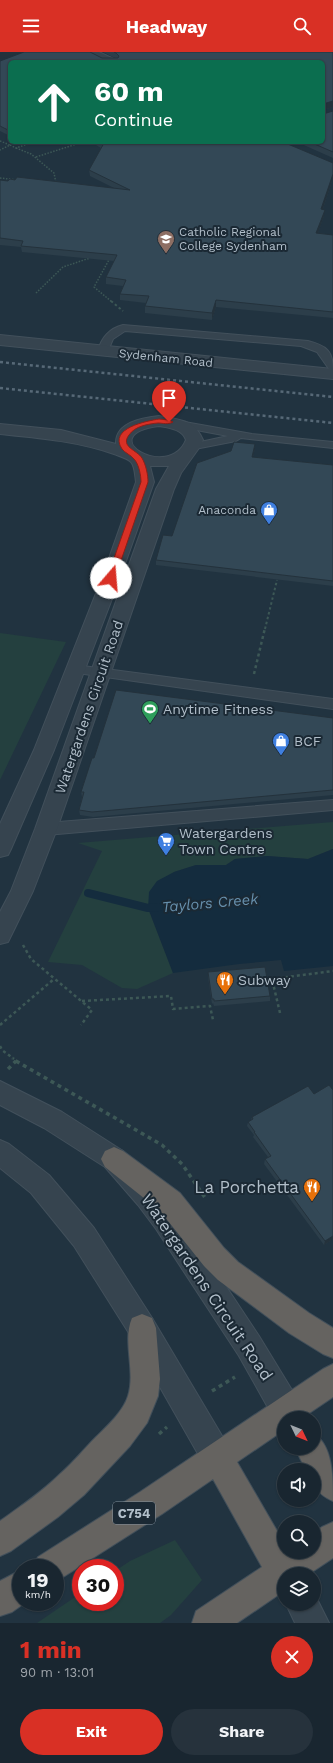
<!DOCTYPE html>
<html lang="en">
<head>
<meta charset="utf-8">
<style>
  :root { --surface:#192630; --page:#26323c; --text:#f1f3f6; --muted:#9fa5ab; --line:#37434c; --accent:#d93025 }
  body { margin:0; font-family:"Work Sans",sans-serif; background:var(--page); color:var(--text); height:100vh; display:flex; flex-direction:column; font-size:15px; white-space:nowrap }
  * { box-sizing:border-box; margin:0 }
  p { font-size:13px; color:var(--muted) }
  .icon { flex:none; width:22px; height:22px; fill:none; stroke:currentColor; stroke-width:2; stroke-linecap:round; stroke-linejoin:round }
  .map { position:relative; height:1571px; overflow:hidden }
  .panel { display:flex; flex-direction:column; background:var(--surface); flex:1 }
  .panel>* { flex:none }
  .guide { position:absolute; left:8px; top:8px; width:317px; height:84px; border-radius:6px; box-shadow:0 1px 3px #0004,0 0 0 1px var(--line); background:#0b6e4f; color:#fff; overflow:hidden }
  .needle { width:26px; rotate:133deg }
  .fabs { position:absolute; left:277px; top:1359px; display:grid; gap:8px }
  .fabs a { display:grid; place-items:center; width:44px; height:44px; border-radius:50%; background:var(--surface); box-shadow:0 1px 3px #0004,0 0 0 1px var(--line); font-size:20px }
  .speed { position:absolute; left:12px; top:1507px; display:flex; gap:8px; font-size:20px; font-weight:700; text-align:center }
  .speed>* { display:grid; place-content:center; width:52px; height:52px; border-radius:50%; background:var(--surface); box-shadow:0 1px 3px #0004,0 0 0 1px var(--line); line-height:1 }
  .speed small { font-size:10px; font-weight:400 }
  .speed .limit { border:6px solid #d22; background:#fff; color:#111 }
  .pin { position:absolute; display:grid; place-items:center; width:34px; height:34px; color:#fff; margin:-41px -17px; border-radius:50% 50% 50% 0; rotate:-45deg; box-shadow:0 0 4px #0007 }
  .pin .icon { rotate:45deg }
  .me { position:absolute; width:44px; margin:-22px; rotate:18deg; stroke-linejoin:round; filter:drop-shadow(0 0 3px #0008) }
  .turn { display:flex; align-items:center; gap:14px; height:84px; padding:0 20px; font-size:18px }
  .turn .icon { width:52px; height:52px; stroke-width:2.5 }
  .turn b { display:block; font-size:28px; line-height:34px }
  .round { display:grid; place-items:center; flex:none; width:42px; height:42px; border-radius:21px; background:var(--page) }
  .head { display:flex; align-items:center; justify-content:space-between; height:68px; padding:0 20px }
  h1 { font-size:24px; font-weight:700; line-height:30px; color:var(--accent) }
  .primary-button { display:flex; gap:8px; margin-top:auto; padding:8px 20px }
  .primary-button a { flex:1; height:46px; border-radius:24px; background:var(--accent); color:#fff; font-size:16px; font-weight:700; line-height:46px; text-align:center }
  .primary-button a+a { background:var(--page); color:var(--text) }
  header { display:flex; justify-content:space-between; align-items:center; height:52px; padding:0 20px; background:var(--accent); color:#fff; font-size:18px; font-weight:700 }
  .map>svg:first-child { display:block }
  .green { fill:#24403f }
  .water { fill:#142c3e }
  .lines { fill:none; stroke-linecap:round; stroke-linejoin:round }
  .stream { stroke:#142c3e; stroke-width:8 }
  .service-casing { stroke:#42505b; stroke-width:2 }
  .minor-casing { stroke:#42505b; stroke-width:2 }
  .tertiary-casing { stroke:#42505b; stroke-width:2 }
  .trunk-casing { stroke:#414f5a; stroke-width:2 }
  .path-far3 { stroke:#3d5856; stroke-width:1.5; stroke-dasharray:1.5 1.5; stroke-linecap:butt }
  .path-far2 { stroke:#3d5856; stroke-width:2; stroke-dasharray:2.5 2.5; stroke-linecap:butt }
  .path-far1 { stroke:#3d5856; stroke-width:2.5; stroke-dasharray:3 3; stroke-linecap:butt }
  .path { stroke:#3d5856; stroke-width:3.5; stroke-dasharray:4 4; stroke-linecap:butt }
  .service { fill:#36444f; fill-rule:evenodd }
  .minor { fill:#36444f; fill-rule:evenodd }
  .tertiary { fill:#36444f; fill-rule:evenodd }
  .trunk { fill:#656360; fill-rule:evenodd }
  .rail { stroke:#576977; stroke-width:2.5; stroke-dasharray:3 3; stroke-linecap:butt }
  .wall { fill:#2c3e4a }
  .shaded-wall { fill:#24323c }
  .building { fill:#334856; stroke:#24323c }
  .route { fill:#d93025; stroke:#8d1f18 }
  .labels { text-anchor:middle; stroke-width:4; stroke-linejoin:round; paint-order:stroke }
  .far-poi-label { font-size:12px; fill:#b2bfca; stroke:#1b2934; text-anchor:start }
  .far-street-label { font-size:12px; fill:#b2bfca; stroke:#1b2934 }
  .shield { fill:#1b2934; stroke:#85929d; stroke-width:1 }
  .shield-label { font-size:13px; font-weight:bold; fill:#b2bfca }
  .street-label { font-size:14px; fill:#b2bfca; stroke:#1b2934 }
  .poi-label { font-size:14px; fill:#b2bfca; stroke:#1b2934; text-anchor:start }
  .water-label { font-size:15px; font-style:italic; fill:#6790ad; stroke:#1b2934 }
  .near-poi-label { font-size:17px; fill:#b2bfca; stroke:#1b2934; text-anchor:end }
  .near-street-label { font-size:17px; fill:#b2bfca; stroke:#1b2934 }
</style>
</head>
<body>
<header><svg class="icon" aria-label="menu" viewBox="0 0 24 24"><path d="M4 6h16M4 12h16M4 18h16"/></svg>Headway<svg class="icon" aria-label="search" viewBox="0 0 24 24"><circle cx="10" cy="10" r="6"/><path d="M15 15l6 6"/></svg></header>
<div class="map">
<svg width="333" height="1571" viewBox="0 0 333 1571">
  <rect width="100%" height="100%" fill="#213340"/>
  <path class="green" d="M0,581l66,9 -66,138z
    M333,770v27l-25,10 -41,-3 -32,3 -9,6h-30l-22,7 -26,36 25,65 -36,16 -15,-1 -40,-23 -34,-3 54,-111 -24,-8z
    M175,1488l27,40 -31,35 -11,8h-123l44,-30v9h34v-31l15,-10z"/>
  <path class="water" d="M333,797v117l-49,5 -3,-11 -42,4 -66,9 -25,-65 1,-16 8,-11 17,-9 22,-7h30l9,-6 32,-3 41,3z"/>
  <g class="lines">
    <path class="stream" d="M88,841l60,15 11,-1"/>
    <defs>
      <path id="service" d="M123,273l185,16c18,5 25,9 25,29l-4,-1 -12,-17 -16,-6 -176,-15 -12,8 -6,14h-8l-1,-2c3,-13 12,-23 25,-26z
        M179,369l73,13 81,8v6l-92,-10 -5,3 -41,8 -6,-3 2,-2 37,-8 -53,-10 -2,-2z
        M75,613l258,34v10l-263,-37 -2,-3 2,-3z
        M333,748v10l-287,25 -5,-2 -2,-4 2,-4 5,-2z"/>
      <path id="minor" d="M84,0h15l17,8 2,2h-15l-17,-8z
        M159,364c20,4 35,3 44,24l-4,8 -18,25 -7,16 -117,340 -24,62 -25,51 -8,2v-32l11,-21 24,-62 121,-340 13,-23h-19l4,16 -34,96 -66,172 -43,99 -3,6 -8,2v-33l34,-74 68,-172 34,-96c-1,-6 -1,-16 -5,-20 -4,-4 -12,-6 -17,-8 -38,-13 -74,-16 -114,-20v-10l61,6 55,14c-1,-22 27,-26 43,-28zM159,374c11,2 23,3 27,14 -17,42 -95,-5 -27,-14z
        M0,1029l62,31 61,39 35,36 18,24 83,125 39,64 4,11 -3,7h-15v7l-8,-3 -37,-66 -83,-127 -18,-24 -33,-38 -61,-39 -44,-23z
        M0,1088l9,4 40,31 45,53 58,90 76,128 4,11 -4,11 -11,4 -11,-4 -74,-130 -58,-92 -43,-53 -31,-25z"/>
      <path id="tertiary" d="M0,283l333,34v10l-333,-34z
        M314,1541l15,30h-34l-9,-19h28z"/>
      <path id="trunk" d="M114,1095l9,4 57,42 44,55 14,14 71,51 24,15v30l-10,-4 -34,-21 -71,-53 -14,-14 -44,-55 -55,-44 -4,-8 4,-8z
        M142,1262l10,4 4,10 4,51 -2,17 -11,27 -17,23 -46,49 -26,22 -47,34 -11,5v-35c21,-15 42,-29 60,-47 13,-11 24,-25 36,-37 11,-11 27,-25 32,-41 8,-25 -6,-55 4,-78z
        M333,1312v33l-31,21h-18v12l-47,32 47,81v9h30v-20l8,-5 11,-5v36l-24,16h-25v17l-47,32h-45l4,-12 66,-44 -49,-88 -51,35 -102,65 -5,3v-14h-22l5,-11 102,-65 183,-123z
        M314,1382c19,11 19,45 19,67 -16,-7 -19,-14 -19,-31h-8l-11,-22h19z
        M21,1518v32h5l-14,10 -12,4v-35z"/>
    </defs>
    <use href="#service" class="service-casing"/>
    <use href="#minor" class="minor-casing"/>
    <use href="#tertiary" class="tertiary-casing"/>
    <use href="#trunk" class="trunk-casing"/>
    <path class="path-far3" d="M0,89l10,4 -10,5
      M10,93l6,3 18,-6
      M16,96l15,6 23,19 2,10
      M36,105l47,-15
      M0,126l17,2
      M110,206l-16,29 18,15
      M36,241l27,-26 27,-9"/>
    <path class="path-far2" d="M111,249l12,10
      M265,577l12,-49"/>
    <path class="path-far1" d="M254,622l11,-46
      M23,893l8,14 61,51 -11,15
      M82,949l89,-5 2,13 37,-3 3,14
      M280,961l-8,-34 61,-8
      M0,973l54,-46
      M0,994l2,4 12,9"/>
    <path class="path" d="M16,1009l146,84 20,19 24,35
      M8,1017l8,-8 -4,-3
      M212,1339l23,-14
      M159,1382l8,-7"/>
    <use href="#service" class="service"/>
    <use href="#minor" class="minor"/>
    <use href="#tertiary" class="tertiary"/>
    <use href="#trunk" class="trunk"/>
    <path class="rail" d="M0,310l333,35
      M0,336l333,35"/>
  </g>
  <path class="wall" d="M103,0h230v55l-10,3 -313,-48v74l-10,-5v-70l115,-3z
    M333,59v47l-36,-16h26z
    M91,90h192l50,21v15l-10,31 1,7 -6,17 15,2v83l-117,-11 -4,13 -67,-7v-7l1,-3 -26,-3v-6l3,-8 -17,-2v-7l8,-16 -92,-9 -1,-5 -21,-2v-65l8,1 106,7 -24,-12 -1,-6 12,-22z
    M255,392v5l-2,8 80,8v121l-177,-21v-5l16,-24z
    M333,666v77l-240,22 -13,-2 -1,-5 3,-13 -1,-5z
    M208,920l62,24v5l-56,5 -1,-3 -1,1 -4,-27z
    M333,1038v149l-9,6 -60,-81 1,-5 3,-2 -15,-20 1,-2 -7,-9 1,-4 3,-2 1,-3 62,-23z"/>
  <path class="shaded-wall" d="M5,0h18l-23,7v-5z
    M333,49v6l-10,3v-6z
    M333,122v4l-12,37v-6z
    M325,158l-1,6 -8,23v-6z
    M216,248v7l-4,13v-7z
    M255,392v5l-3,13v-5z
    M333,1184v3l-9,6 1,-4z"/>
  <path class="building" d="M24,0h66l12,6h16l1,-2 -3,-3 -2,-1h219v49l-10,3v-42h-313v69l-10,-5v-65z
    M333,59v41l-23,-10h13v-28z
    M101,90h182l50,21v11l-12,35 4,1 -9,23 17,2v77l-117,-12 -4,13 -67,-7 4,-10 -29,-2 6,-14 -20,-3 11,-22 -96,-9 2,-5 -23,-3v-58l8,1 2,-2 5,1 2,-3 113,13 -41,-20 15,-27z
    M234,390l21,2 -3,13 81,8v116l-177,-21 7,-25 9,1 25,-73 34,-12z
    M116,638l217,28v72l-241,22 -13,-2 5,-18h-3l11,-34h2z
    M265,915l5,29 -56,5v-2h-2l-4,-27z
    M329,1033l4,5v146l-8,5 -60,-82 6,-3 -17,-24h1l-7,-10 5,-3 -1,-2 56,-31 6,8z"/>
  <path class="route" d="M159,367l10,1 4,2c-5,3 -10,1 -15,1 -10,1 -23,3 -29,12 -9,12 8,15 13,23 4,7 6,17 6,24l-33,96 -1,2h-5l-2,-2 34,-96c0,-6 -2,-18 -7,-23 -3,-4 -9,-6 -12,-10 -14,-21 25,-28 37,-30z"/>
  <defs>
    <symbol id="school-pin" viewBox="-11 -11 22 30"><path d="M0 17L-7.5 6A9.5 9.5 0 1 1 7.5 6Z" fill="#8d6e63" stroke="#1b2934"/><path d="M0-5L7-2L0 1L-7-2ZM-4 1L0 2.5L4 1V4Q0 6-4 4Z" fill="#fff"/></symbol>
    <symbol id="shop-pin" viewBox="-11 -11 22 30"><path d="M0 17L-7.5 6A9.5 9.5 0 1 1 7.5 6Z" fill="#3f7fe0" stroke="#1b2934"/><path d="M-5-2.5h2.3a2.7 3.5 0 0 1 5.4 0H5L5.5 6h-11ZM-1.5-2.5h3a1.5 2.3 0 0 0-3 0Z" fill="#fff"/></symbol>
    <symbol id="stadium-pin" viewBox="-11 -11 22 30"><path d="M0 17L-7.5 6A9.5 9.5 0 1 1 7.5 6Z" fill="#2e9e5b" stroke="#1b2934"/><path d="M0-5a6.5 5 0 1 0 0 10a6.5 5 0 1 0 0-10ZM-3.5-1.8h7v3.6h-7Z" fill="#fff"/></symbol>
    <symbol id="supermarket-pin" viewBox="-11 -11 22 30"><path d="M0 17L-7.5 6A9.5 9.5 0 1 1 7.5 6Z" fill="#3f7fe0" stroke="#1b2934"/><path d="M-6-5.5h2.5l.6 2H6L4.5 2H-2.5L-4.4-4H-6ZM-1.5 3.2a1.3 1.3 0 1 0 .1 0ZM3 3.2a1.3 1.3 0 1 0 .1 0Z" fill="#fff"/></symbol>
    <symbol id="restaurant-pin" viewBox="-11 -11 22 30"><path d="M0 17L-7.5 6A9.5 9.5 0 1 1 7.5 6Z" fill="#e8710a" stroke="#1b2934"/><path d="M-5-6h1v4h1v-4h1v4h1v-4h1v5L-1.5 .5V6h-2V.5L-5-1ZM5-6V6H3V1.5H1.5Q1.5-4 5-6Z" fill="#fff"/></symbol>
  </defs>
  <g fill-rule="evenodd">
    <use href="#school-pin" x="156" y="177" width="20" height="27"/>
    <use href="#shop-pin" x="259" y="448" width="20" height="27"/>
    <use href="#stadium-pin" x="140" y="647" width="20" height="27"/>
    <use href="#shop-pin" x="271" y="679" width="20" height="27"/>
    <use href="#supermarket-pin" x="156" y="779" width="20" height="27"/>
    <use href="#restaurant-pin" x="215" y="918" width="20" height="27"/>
    <use href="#restaurant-pin" x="302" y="1125" width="20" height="27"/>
  </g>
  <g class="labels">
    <g class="far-poi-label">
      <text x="179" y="184">Catholic Regional<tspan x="179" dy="14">College Sydenham</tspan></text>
      <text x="256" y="462" text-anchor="end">Anaconda</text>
    </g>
    <g class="far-street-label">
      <text transform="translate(166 306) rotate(6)" y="4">Sydenham Road</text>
    </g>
    <rect class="shield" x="113" y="1450" width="42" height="22" rx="3"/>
    <g class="shield-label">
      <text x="134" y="1466">C754</text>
    </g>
    <g class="street-label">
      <text transform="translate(89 655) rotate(-71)" y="5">Watergardens Circuit Road</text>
    </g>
    <g class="poi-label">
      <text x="163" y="662">Anytime Fitness</text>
      <text x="294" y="694">BCF</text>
      <text x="179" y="786">Watergardens<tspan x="179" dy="16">Town Centre</tspan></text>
      <text x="238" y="933">Subway</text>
    </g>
    <g class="water-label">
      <text transform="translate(210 851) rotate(-5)" y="5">Taylors Creek</text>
    </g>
    <g class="near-poi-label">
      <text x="299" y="1141">La Porchetta</text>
    </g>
    <g class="near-street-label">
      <text transform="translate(207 1235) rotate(56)" y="6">Watergardens Circuit Road</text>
    </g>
  </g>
</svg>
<div class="fabs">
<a><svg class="needle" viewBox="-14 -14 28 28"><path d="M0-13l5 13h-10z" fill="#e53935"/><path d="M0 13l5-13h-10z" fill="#9fa5ab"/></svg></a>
<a><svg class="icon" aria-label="sound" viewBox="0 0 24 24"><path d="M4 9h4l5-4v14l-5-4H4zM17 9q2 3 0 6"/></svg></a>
<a><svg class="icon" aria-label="search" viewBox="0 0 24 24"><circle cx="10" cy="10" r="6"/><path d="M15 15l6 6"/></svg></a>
<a><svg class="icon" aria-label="layers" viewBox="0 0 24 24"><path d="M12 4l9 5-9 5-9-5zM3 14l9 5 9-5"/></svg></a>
</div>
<div class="speed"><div>19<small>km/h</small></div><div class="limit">30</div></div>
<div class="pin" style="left:169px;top:370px;background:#d93025"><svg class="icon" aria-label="arrive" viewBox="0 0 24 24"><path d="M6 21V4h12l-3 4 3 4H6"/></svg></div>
<svg class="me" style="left:111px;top:526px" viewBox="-20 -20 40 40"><circle r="19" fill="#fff"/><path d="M0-13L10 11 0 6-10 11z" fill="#d93025"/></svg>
<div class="guide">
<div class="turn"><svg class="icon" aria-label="ahead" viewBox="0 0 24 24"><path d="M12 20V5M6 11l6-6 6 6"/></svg><div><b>60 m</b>Continue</div></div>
</div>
</div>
<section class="panel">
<div class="head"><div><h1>1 min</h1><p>90 m · 13:01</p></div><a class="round" style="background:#d93025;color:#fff"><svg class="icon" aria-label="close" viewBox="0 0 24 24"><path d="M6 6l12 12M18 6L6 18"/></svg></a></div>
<div class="primary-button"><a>Exit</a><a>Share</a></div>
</section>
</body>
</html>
